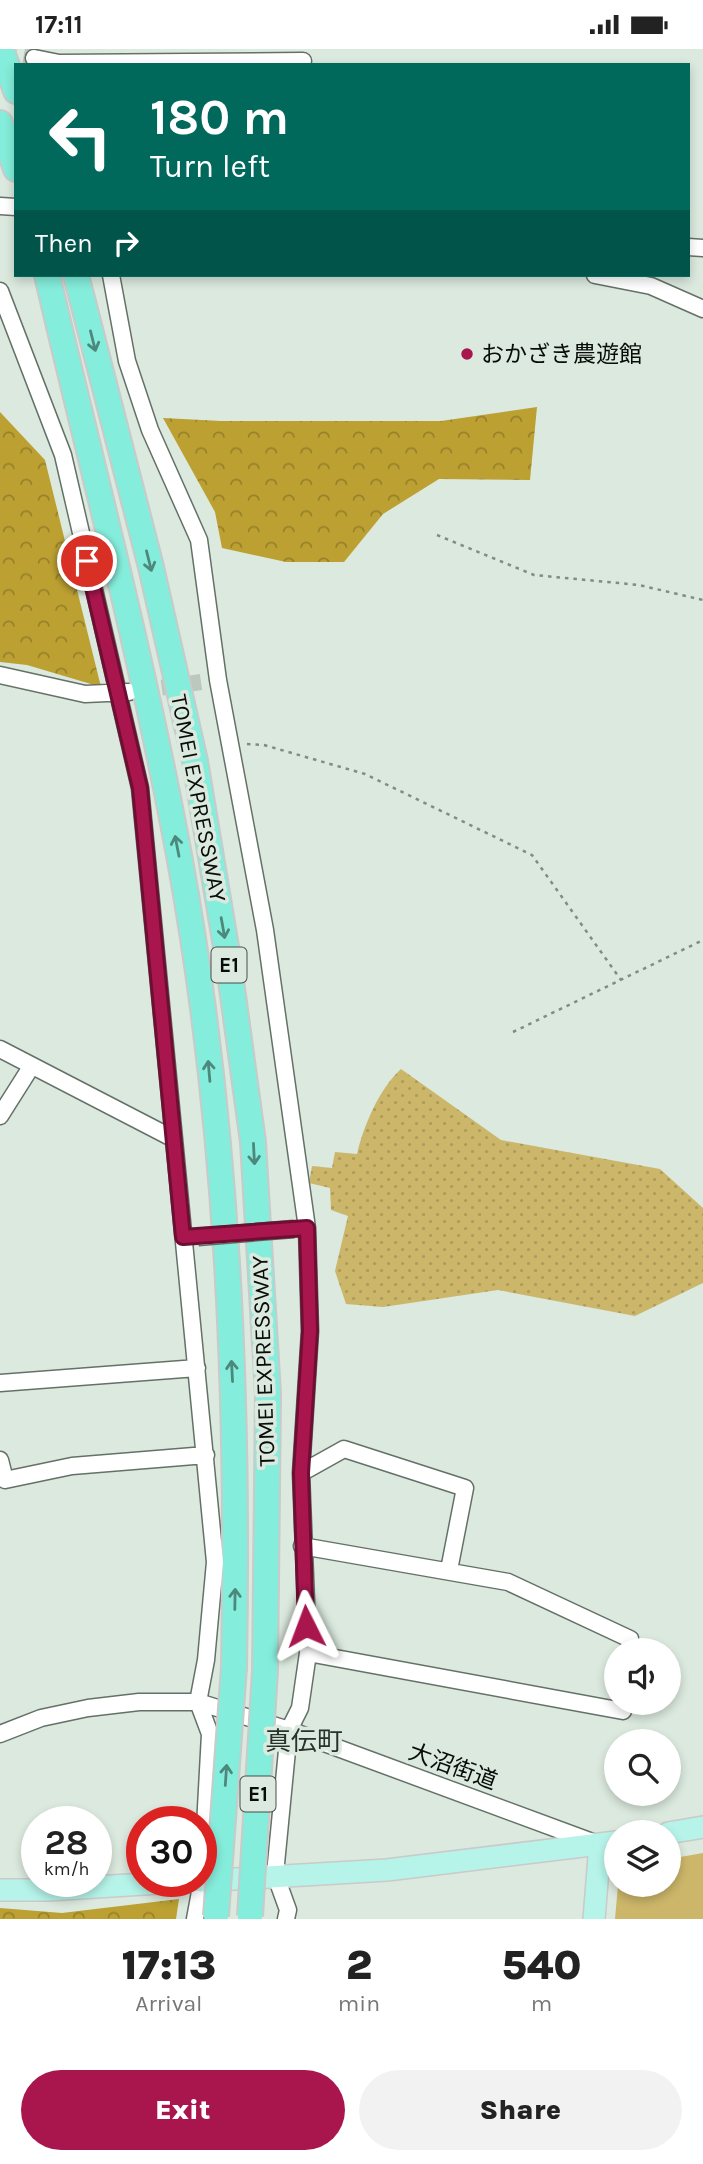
<!DOCTYPE html>
<html lang="en">
<head>
<meta charset="utf-8">
<style>
  :root { --surface:#fff; --page:#f2f2f2; --text:#222; --muted:#767676; --accent:#a9164d }
  body { margin:0; font-family:Karla,"Noto Sans JP",sans-serif; background:var(--page); color:var(--text); height:100vh; display:flex; flex-direction:column; font-size:26px; white-space:nowrap }
  * { box-sizing:border-box; margin:0 }
  p { font-size:23px; color:var(--muted) }
  .icon { flex:none; width:38px; height:38px; fill:none; stroke:currentColor; stroke-width:2; stroke-linecap:round; stroke-linejoin:round }
  .map { position:relative; height:1870px; overflow:hidden }
  .side { display:flex; flex-direction:column; background:var(--surface); flex:1 }
  .side>* { flex:none }
  .hud { position:absolute; left:14px; top:14px; width:676px; height:214px; border-radius:0px; box-shadow:0 4px 10px #0003; background:#00695c; color:#fff; overflow:hidden }
  .fabs { position:absolute; left:604px; top:1589px; display:grid; gap:14px }
  .fabs a { display:grid; place-items:center; width:77px; height:77px; border-radius:50%; background:var(--surface); box-shadow:0 4px 10px #0003; font-size:35px }
  .speed { position:absolute; left:21px; top:1757px; display:flex; gap:14px; font-size:35px; font-weight:700; text-align:center }
  .speed>* { display:grid; place-content:center; width:91px; height:91px; border-radius:50%; background:var(--surface); box-shadow:0 4px 10px #0003; line-height:1 }
  .speed small { font-size:18px; font-weight:400 }
  .speed .limit { border:10px solid #d22; background:#fff; color:#111 }
  .pin { position:absolute; display:grid; place-items:center; width:60px; height:60px; color:#fff; margin:-30px; border:4px solid #fff; border-radius:50%; box-shadow:0 2px 7px #0007 }
  .me { position:absolute; width:77px; margin:-38px; rotate:357deg; stroke-linejoin:round; filter:drop-shadow(0 0 5px #0008) }
  .turn { display:flex; align-items:center; gap:24px; height:147px; padding:0 21px; font-size:32px }
  .turn .icon { width:91px; height:91px; stroke-width:2.5 }
  .turn b { display:block; font-size:49px; line-height:60px }
  .then { display:flex; align-items:center; height:66px; padding:0 21px; background:#0003; gap:14px; font-size:26px }
  .eta { display:flex; justify-content:space-evenly; align-items:center; height:119px; text-align:center }
  .eta b { font-size:42px; font-weight:800; line-height:49px }
  .cta { display:flex; gap:14px; margin-top:auto; padding:14px 21px }
  .cta a { flex:1; height:80px; border-radius:42px; background:var(--accent); color:#fff; font-size:28px; font-weight:800; line-height:80px; text-align:center }
  .cta a+a { background:var(--page); color:var(--text) }
  .status { display:flex; justify-content:space-between; align-items:center; height:49px; padding:0 35px; background:var(--surface); direction:ltr }
  .status svg { height:19px; fill:currentColor }
  .map>svg:first-child { display:block }
  .grass { fill:url(#grass-dots) }
  .forest { fill:url(#forest-crowns) }
  .pitch { fill:#ccb66a }
  .lines { fill:none; stroke-linecap:round; stroke-linejoin:round }
  .minor-tunnel { stroke:#bcc8be; stroke-width:16; stroke-dasharray:16 8; stroke-linecap:butt }
  .minor-casing { stroke:#647167; stroke-width:19 }
  .major-casing { stroke:#c9cac9; stroke-width:24 }
  .highway-casing { stroke:#c9cac9; stroke-width:28 }
  .path { stroke:#828c84; stroke-width:2.5; stroke-dasharray:3.5 5; stroke-linecap:butt }
  .minor { stroke:#fff; stroke-width:16 }
  .major { stroke:#b6f4e9; stroke-width:21 }
  .highway { stroke:#85eddb; stroke-width:24 }
  .minor-bridge-casing { stroke:#647167; stroke-width:19; stroke-linecap:butt }
  .highway-bridge-casing { stroke:#c9cac9; stroke-width:28; stroke-linecap:butt }
  .minor-bridge { stroke:#fff; stroke-width:16 }
  .highway-bridge { stroke:#85eddb; stroke-width:24 }
  .oneway { stroke:#4d887d }
  .route-casing { stroke:#6e0e32; stroke-width:18 }
  .route { stroke:#a9164d; stroke-width:12 }
  .poi-dot { fill:#a9164d; stroke:#dbe9de; stroke-width:2.5 }
  .labels { text-anchor:middle; stroke-width:7; stroke-linejoin:round; paint-order:stroke }
  .shield { fill:#dbe9de; stroke:#484f4a; stroke-width:2 }
  .shield-label { font-size:21px; font-weight:bold; fill:#090d0a }
  .poi-label { font-size:23px; fill:#090d0a; stroke:#dbe9de; text-anchor:start }
  .street-label { font-size:23px; fill:#090d0a; stroke:#dbe9de }
  .quarter-label { font-size:26px; fill:#27322a; stroke:#dbe9de }
</style>
</head>
<body>
<div class="status"><b>17:11</b><svg viewBox="0 0 49 12"><path d="M0 12V9h3v3zM5 12V6h3v6zM10 12V3h3v9zM15 12V0h3v12zM26 1h20v11H26zM47 4h2v5h-2z"/></svg></div>
<div class="map">
<svg width="703" height="1870" viewBox="0 0 703 1870">
  <defs>
    <pattern id="grass-dots" width="8" height="8" patternUnits="userSpaceOnUse" patternTransform="scale(1.75)"><rect width="8" height="8" fill="#ccb66a"/><path d="M2 2h.1M6 6h.1" fill="none" stroke="#ae9b5b" stroke-width="1.8" stroke-linecap="round"/></pattern>
    <pattern id="forest-crowns" width="20" height="18" patternUnits="userSpaceOnUse" patternTransform="scale(1.75)"><rect width="20" height="18" fill="#bca032"/><path d="M2 6a3 3 0 1 1 6 0M12 15a3 3 0 1 1 6 0" fill="none" stroke="#978129"/></pattern>
  </defs>
  <rect width="100%" height="100%" fill="#dbe9de"/>
  <path class="grass" d="M401,1020l100,71 159,29 43,39v75l-68,33 -137,-26 -115,17 -37,-3 -11,-33 13,-55 -17,-6 -1,-22 -21,-5 3,-17 20,2 3,-16 22,2c7,-29 22,-65 44,-85z"/>
  <path class="forest" d="M537,358l-7,73 -91,-1 -56,35 -39,48h-58l-64,-14 -7,-36 -52,-94 58,3h220z
    M0,363l45,48 56,227 -74,-22 -27,-3z
    M179,1850l-3,20h-176v-11l62,5z"/>
  <path class="pitch" d="M703,1804v66h-88l3,-34h50l1,-26z"/>
  <g class="lines">
    <path class="minor-tunnel" d="M0,3l34,6
      M138,642l63,-9"/>
    <defs>
      <path id="minor" d="M34,9l25,5 244,-2
        M0,157l16,1
        M688,198l15,1
        M111,226l16,86 23,69 49,110 19,140 47,250 42,298 3,103 -9,142 7,180 -8,55 -11,22 -14,144 13,36 -2,9
        M595,226l56,11 52,23
        M0,242l63,164 77,333 75,774 -9,98 -8,42 12,32 -8,147 -7,38
        M0,626l85,19 44,-2
        M0,1000l174,90
        M0,1067l31,-49
        M0,1334l197,-15
        M0,1411l5,20 67,-14 134,-11
        M301,1424l43,-24 121,39 -16,82
        M302,1497l206,36 122,57 -1,11
        M308,1604l315,58 1,-8
        M0,1685l41,-16 47,-10 51,-6h59l91,28 306,113"/>
      <path id="major" d="M668,1784l35,-6
        M201,1832l186,-11 229,-28
        M0,1841h48l144,-9
        M594,1870l6,-74"/>
      <path id="highway" d="M1,0l15,42
        M0,74l16,46
        M47,226c45,193 96,385 132,580 49,267 60,541 55,812
        M76,226l75,292 44,194 33,198 25,183 15,252 -3,277"/>
    </defs>
    <use href="#minor" class="minor-casing"/>
    <use href="#major" class="major-casing"/>
    <use href="#highway" class="highway-casing"/>
    <path class="path" d="M437,486l97,40 105,10 64,15
      M247,695l17,1 101,29 167,81 89,125
      M513,983l190,-92"/>
    <use href="#minor" class="minor"/>
    <use href="#major" class="major"/>
    <use href="#highway" class="highway"/>
    <defs>
      <path id="minor-bridge" d="M198,1188l96,-8"/>
      <path id="highway-bridge" d="M216,1867l18,-249
        M250,1867l15,-245"/>
    </defs>
    <use href="#minor-bridge" class="minor-bridge-casing"/>
    <use href="#highway-bridge" class="highway-bridge-casing"/>
    <use href="#minor-bridge" class="minor-bridge"/>
    <use href="#highway-bridge" class="highway-bridge"/>
  </g>
  <defs><path id="oneway-shaft" d="M-6 0H5M1.5-3L5.5 0L1.5 3" fill="none" stroke-width="1.6" stroke-linecap="round" stroke-linejoin="round" transform="scale(1.75)"/></defs>
  <g class="oneway">
    <use href="#oneway-shaft" transform="translate(93 292) rotate(76)"/>
    <use href="#oneway-shaft" transform="translate(149 512) rotate(76)"/>
    <use href="#oneway-shaft" transform="translate(177 797) rotate(-101)"/>
    <use href="#oneway-shaft" transform="translate(223 879) rotate(80)"/>
    <use href="#oneway-shaft" transform="translate(209 1022) rotate(-95)"/>
    <use href="#oneway-shaft" transform="translate(254 1105) rotate(87)"/>
    <use href="#oneway-shaft" transform="translate(232 1322) rotate(-93)"/>
    <use href="#oneway-shaft" transform="translate(235 1550) rotate(-89)"/>
    <use href="#oneway-shaft" transform="translate(226 1726) rotate(-86)"/>
  </g>
  <g class="lines">
    <defs>
      <path id="route" d="M87,512l53,227 43,449 124,-9 3,103 -9,142 5,153"/>
    </defs>
    <use href="#route" class="route-casing"/>
    <use href="#route" class="route"/>
  </g>
  <circle class="poi-dot" cx="467" cy="305" r="7"/>
  <g class="labels">
    <g class="shield">
      <rect x="211.5" y="898.5" width="35" height="35" rx="5"/>
      <rect x="240.5" y="1727.5" width="35" height="35" rx="5"/>
    </g>
    <g class="shield-label">
      <text x="229" y="923">E1</text>
      <text x="258" y="1752">E1</text>
    </g>
    <g class="poi-label">
      <text x="481" y="313">おかざき農遊館</text>
    </g>
    <g class="street-label">
      <text transform="translate(199 749) rotate(79)" y="8">TOMEI EXPRESSWAY</text>
      <text transform="translate(263 1312) rotate(-92)" y="8">TOMEI EXPRESSWAY</text>
      <text transform="translate(453 1717) rotate(20)" y="8">大沼街道</text>
    </g>
    <g class="quarter-label">
      <text x="304" y="1701">真伝町</text>
    </g>
  </g>
</svg>
<div class="fabs">
<a><svg class="icon" aria-label="sound" viewBox="0 0 24 24"><path d="M4 9h4l5-4v14l-5-4H4zM17 9q2 3 0 6"/></svg></a>
<a><svg class="icon" aria-label="search" viewBox="0 0 24 24"><circle cx="10" cy="10" r="6"/><path d="M15 15l6 6"/></svg></a>
<a><svg class="icon" aria-label="layers" viewBox="0 0 24 24"><path d="M12 4l9 5-9 5-9-5zM3 14l9 5 9-5"/></svg></a>
</div>
<div class="speed"><div>28<small>km/h</small></div><div class="limit">30</div></div>
<div class="pin" style="left:87px;top:512px;background:#d93025"><svg class="icon" aria-label="arrive" viewBox="0 0 24 24"><path d="M6 21V4h12l-3 4 3 4H6"/></svg></div>
<svg class="me" style="left:306px;top:1577px" viewBox="-20 -20 40 40"><path d="M0-17L14 15 0 8-14 15z" fill="#a9164d" stroke="#fff" stroke-width="4"/></svg>
<div class="hud">
<div class="turn"><svg class="icon" aria-label="left" viewBox="0 0 24 24"><path d="M17 20v-9H6M10 6l-5 5 5 5"/></svg><div><b>180 m</b>Turn left</div></div>
<div class="then">Then<svg class="icon" aria-label="right" viewBox="0 0 24 24"><path d="M7 20v-9h11M14 6l5 5-5 5"/></svg></div>
</div>
</div>
<section class="side">
<div class="eta">
<div><b>17:13</b><p>Arrival</p></div>
<div><b>2</b><p>min</p></div>
<div><b>540</b><p>m</p></div>
</div>
<div class="cta"><a>Exit</a><a>Share</a></div>
</section>
</body>
</html>
